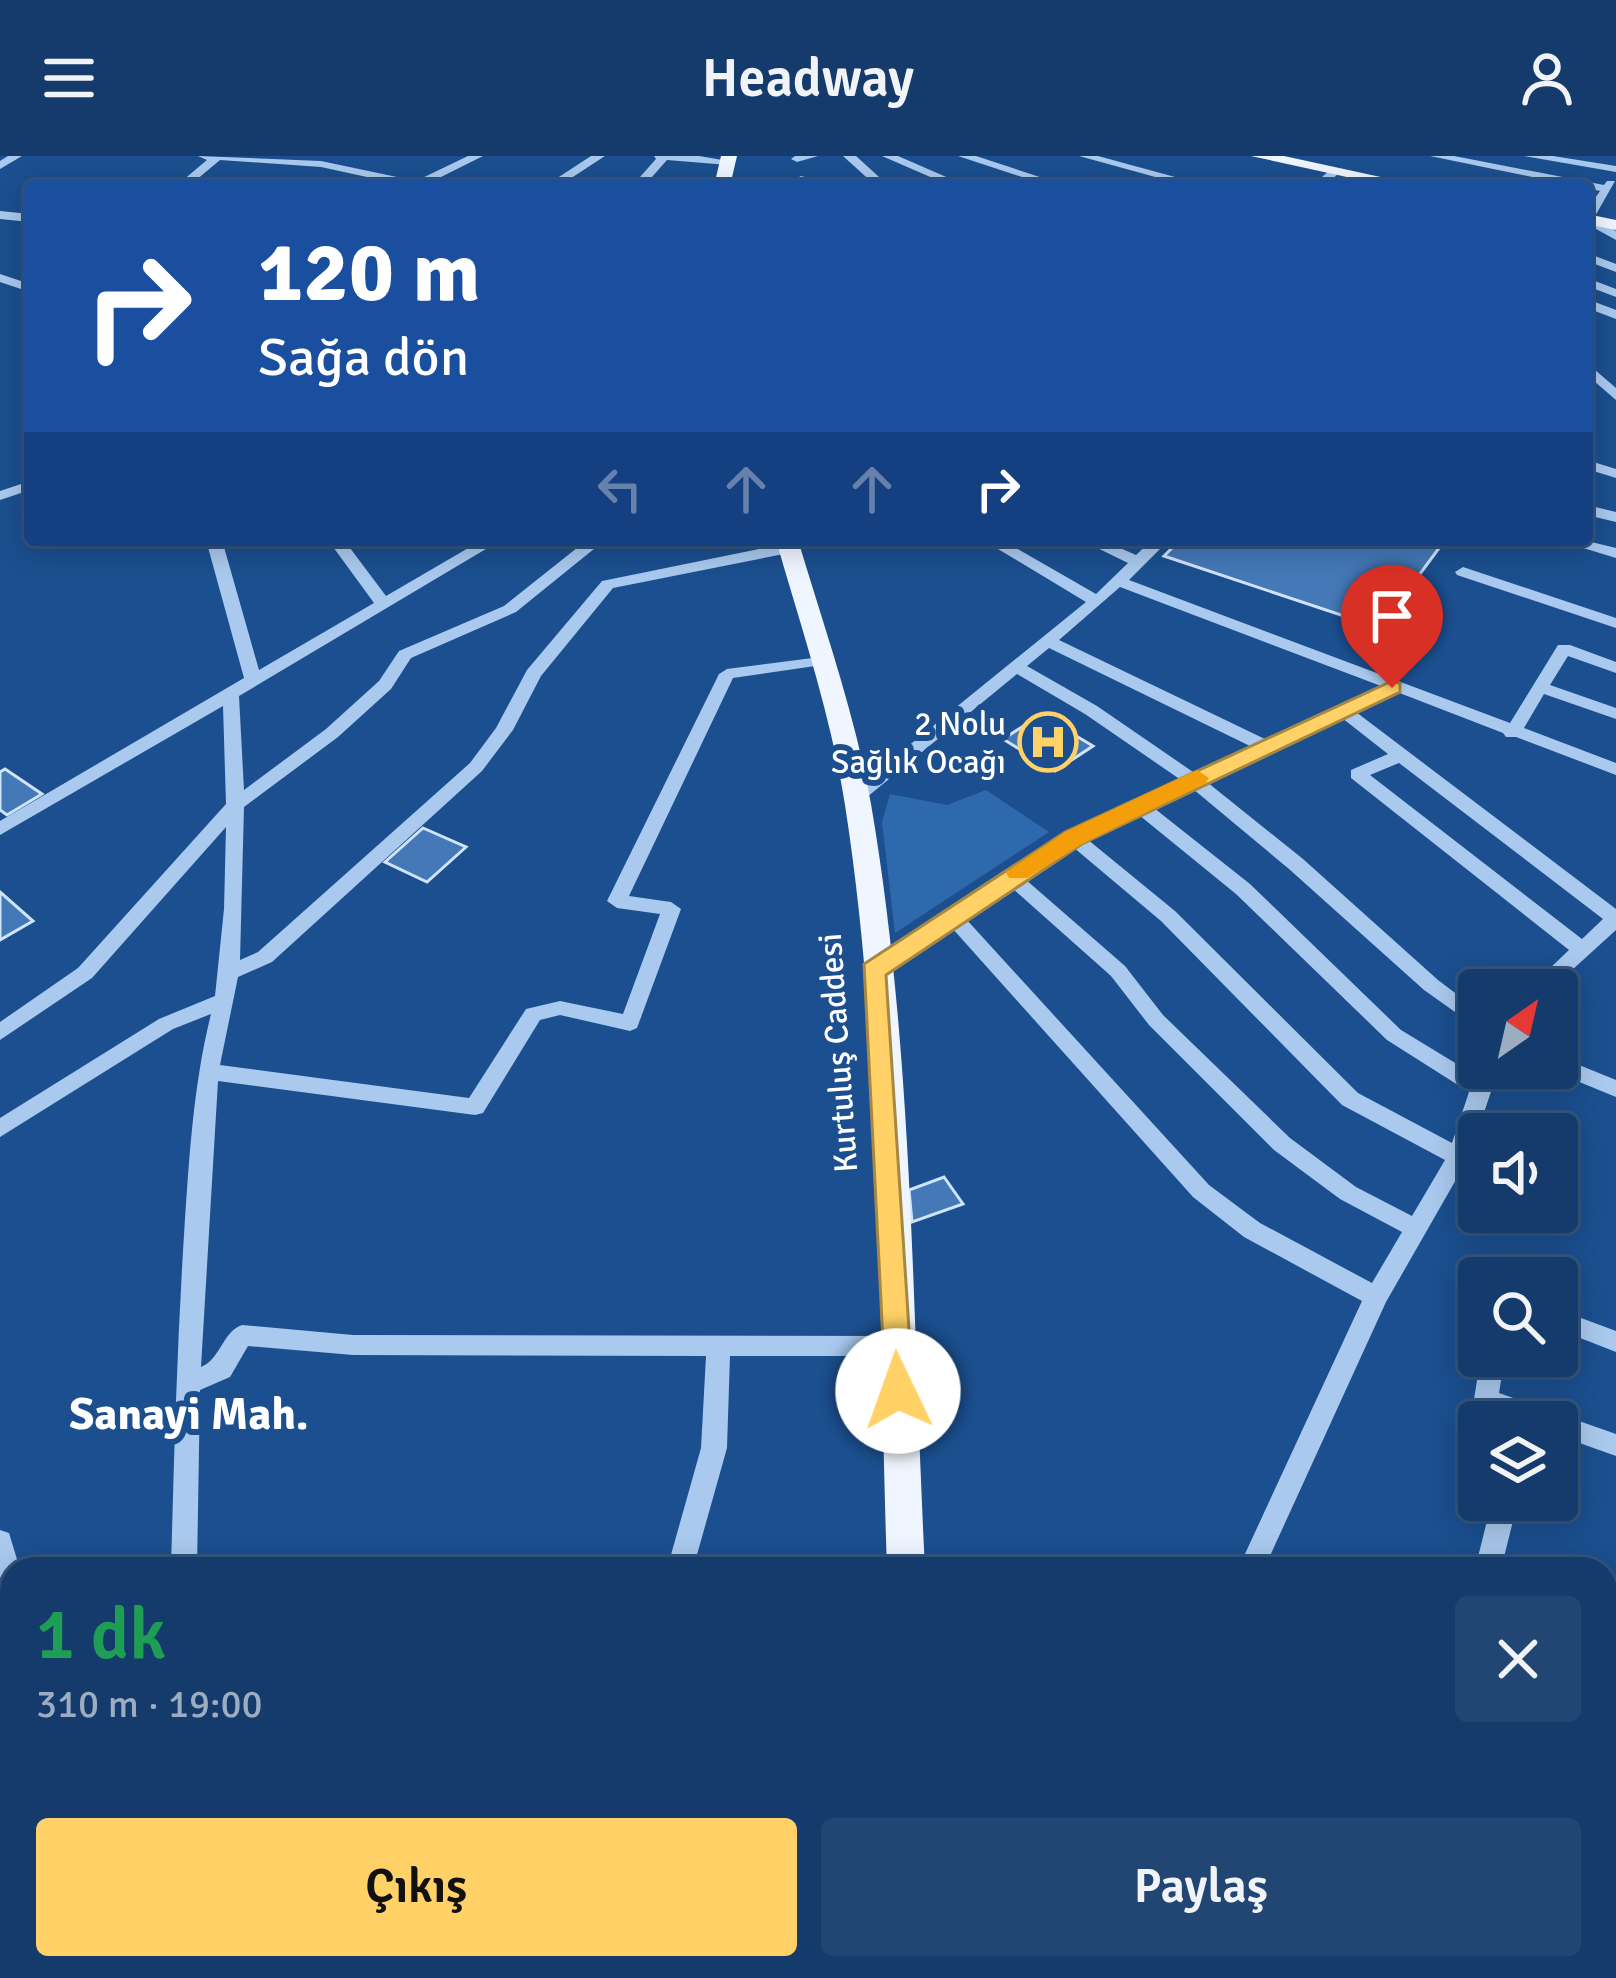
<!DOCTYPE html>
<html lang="tr">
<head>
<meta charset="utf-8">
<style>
  :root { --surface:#143b6b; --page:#214673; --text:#f1f3f6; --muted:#9dadc1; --line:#33557e; --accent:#ffd166 }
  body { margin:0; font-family:Signika,sans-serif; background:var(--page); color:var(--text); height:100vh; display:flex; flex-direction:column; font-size:45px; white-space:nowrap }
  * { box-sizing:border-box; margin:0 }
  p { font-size:39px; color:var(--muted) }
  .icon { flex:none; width:66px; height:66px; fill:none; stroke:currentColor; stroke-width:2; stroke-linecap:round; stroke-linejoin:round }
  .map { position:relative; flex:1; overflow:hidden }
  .sheet { position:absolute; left:0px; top:1401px; width:1617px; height:423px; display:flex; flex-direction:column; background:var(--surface); border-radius:36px 36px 0 0; box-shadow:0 6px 30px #0003,0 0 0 3px var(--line) }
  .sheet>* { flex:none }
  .hud { position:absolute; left:24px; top:24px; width:1569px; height:366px; border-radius:12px; box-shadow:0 6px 30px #0003,0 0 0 3px var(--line); background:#1a4fa0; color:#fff; overflow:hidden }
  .needle { width:78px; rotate:34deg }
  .controls { position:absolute; left:1458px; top:813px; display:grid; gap:24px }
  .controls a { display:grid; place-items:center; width:120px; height:120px; border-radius:12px; background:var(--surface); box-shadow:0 6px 30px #0003,0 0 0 3px var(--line); font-size:60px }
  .pin { position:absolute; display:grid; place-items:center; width:102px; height:102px; color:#fff; margin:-123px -51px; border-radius:50% 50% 50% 0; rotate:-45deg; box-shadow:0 0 12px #0007 }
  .pin .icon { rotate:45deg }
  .me { position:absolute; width:132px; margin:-66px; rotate:357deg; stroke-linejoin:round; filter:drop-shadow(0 0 9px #0008) }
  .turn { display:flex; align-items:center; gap:42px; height:252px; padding:0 36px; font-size:54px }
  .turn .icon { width:156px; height:156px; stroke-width:2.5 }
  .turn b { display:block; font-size:84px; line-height:102px }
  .lanes { display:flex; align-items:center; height:114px; padding:0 36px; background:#0003; justify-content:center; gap:60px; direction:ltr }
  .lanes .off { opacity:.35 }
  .round { display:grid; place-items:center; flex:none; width:126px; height:126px; border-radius:12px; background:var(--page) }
  .head { display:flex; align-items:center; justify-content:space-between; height:204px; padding:0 36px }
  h1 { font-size:72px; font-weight:600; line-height:90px; color:#1e9e55 }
  .cta { display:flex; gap:24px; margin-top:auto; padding:24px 36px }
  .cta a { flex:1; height:138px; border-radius:12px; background:var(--accent); color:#111; font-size:48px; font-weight:600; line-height:138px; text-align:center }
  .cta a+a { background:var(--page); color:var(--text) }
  header { display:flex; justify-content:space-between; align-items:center; height:156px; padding:0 36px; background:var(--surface); font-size:54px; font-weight:600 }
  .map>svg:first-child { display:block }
  .green { fill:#2e69ad }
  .building { fill:#4478b7; stroke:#cfe3fa; stroke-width:3 }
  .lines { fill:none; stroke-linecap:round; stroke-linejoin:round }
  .minor { fill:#a9c9ee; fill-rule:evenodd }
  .major { fill:#f0f6ff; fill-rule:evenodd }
  .route { fill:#ffd166; stroke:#a68842; stroke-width:3 }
  .slow { fill:#f59e0b }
  .labels { text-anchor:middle; stroke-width:12; stroke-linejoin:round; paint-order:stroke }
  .poi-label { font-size:33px; fill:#fff; stroke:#1b4f8f; text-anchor:end }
  .street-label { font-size:33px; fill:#fff; stroke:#1b4f8f }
  .district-label { font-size:45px; font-weight:bold; fill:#fff; stroke:#1b4f8f }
</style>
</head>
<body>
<header><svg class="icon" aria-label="menu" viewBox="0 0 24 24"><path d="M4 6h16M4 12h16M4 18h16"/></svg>Headway<svg class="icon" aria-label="person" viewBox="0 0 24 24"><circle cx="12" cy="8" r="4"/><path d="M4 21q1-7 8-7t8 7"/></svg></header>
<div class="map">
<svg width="1616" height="1822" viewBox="0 0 1616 1822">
  <rect width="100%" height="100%" fill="#1b4f8f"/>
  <path class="green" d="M986,634l63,42 -154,101 -13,-111 8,-28 57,11z"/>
  <path class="building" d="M1180,384h265l-65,88 -216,-72z
    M1041,559l52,31 -38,25 -52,-32z
    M5,613l37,25 -35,21 -7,-5v-38z
    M423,672l43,19 -39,35 -42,-20z
    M0,736l33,29 -33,19z
    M944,1021l19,27 -51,18 -3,-32z
    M0,1805l12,1v6l58,1 -3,9h-67z"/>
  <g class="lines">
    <path class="minor" d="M8,0h14l-22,13v-8z
      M198,0l123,5 95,20 52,-25h15l-54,27 2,3h-23l-87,-19 -101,-7 -31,26h-13l31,-26z
      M591,0h14l-46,30h-14z
      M654,0h45l35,6 -6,3 -61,-5 -23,26h-12l24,-27z
      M795,0h23l-21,6 -6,-3z
      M843,0h13l33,30h-13z
      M882,0h16l69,30h-16z
      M958,0h18l91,30h-18z
      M1079,0h19l110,30h-20z
      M1430,0h24l150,29 3,-4h8l-21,37 22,13v9l-29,-16v-14l13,-19z
      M1524,0h29l63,10v6z
      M1331,13l10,2 -16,15h-13z
      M801,20l4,1 4,9h-12l-2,-7z
      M0,55l30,3v8l-30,-3z
      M1587,97l29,11v8l-29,-11z
      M0,118l30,10v8l-30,-10z
      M1587,122l29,11v8l-29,-11z
      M1587,143l29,11v9l-29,-11z
      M1587,207l29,25v12l-29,-25z
      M1587,304l29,9v9l-29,-9z
      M30,325v9l-30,10v-9z
      M1587,349l29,7v10l-29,-7z
      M206,384h16l37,130 115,-67 -46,-63h16l42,56 96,-56h19l-262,156 5,94 82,-61 53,-48 20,-30 105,-45 83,-66h18l-89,72 -105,46 -20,31 -53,48 -94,70 -4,153 18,-8 212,-189 26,-35 31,-58 75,-89 187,-38 8,5 -8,5 -176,35 -72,88 -28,54 -31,41 -210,191 -34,15 -18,88 249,33 57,-89 34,-8 63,13 37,-100 -43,-6 -10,-7 112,-227 8,-5 101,-13 2,4 -8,5 -89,13 -104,218 42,6 10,7 -44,119 -7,3 -70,-16 -20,5 -57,93 -8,2 -257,-34 -17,286c20,-8 21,-35 41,-42l111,10 543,1 8,3 4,7 -4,7 -8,3h-166l-3,92 -34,121h-26l34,-121 5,-92 -353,-1 -105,-9 -18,31 -30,13 -3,179h-26c3,-112 6,-223 13,-334 5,-75 9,-149 27,-221l-38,15 -173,108v-19l159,-99 56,-23 9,-87 2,-82 -134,151 -92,62v-18l78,-54 148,-164 -3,-98 -223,129v-14l244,-143z
      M983,384h19l94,54 32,-31 -47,-23h21l34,15 16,-15h17l-40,40 381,143 48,-78h12l46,17v11l-48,-17 -18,29 66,23v11l-72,-25 -20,34 92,35v12l-100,-38h-10l-3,-4 -106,-41 -41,20 260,197v21l-66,60h-23l42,-40 -218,-172v-8l37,-16 -46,-36 -135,64 96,77 135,121 41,31v18l-55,-39 -135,-121 -96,-80 -39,19 96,76 151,146 74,45 4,-10v3h20l-30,89 -83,145 -122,267h-26l124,-268 -118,-64 -51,-40 -241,-269 -72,48h-14l-3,-5 79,-55 2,-6 9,-1 114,-75 114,-54 -96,-66 -68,-40 -156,128h-12l-3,-4 3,-4 237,-192zM1120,431l261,99 -114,54 -208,-100zM1049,492l203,99 -56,27 -99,-68 -70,-40zM1399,607l204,156 -21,20 -212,-164zM1139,659l97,79 151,146 82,52 -17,51 -94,-50 -183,-182 -88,-72zM1073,691l88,74 181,184 103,55 -33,56 -56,-29 -66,-49 -127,-123 -38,-49 -100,-87zM1012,732l99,88 38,49 125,125 66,49 62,33 -30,51 -112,-60 -51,-38 -243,-266z
      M1557,384h26l33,8v10z
      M1463,411l153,51v10l-159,-53 -2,-3z
      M1557,900l59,24v17l-66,-27 7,-2z
      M1557,1153l59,22v21l-59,-23z
      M1481,1200h24l-6,37 117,41v22l-59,-21v-13h-37l-20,-7 1,7h-22v5l-5,-28z
      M1484,1344h26l3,21 -12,48h-26l12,-48z
      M0,1374l9,3 11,36h-8v31l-9,-4 -3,-6z
      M1616,1596v44l-11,6v-44z
      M12,1717v30l-12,5v-30z
      M72,1812h30l4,10h-30z
      M118,1812h30l-2,10h-30z
      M485,1812h30l-2,10h-30z
      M1114,1812h30l-1,10h-30z
      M1390,1812h38l-4,10h-38z
      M1540,1812h33l4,10h-33z"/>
    <path class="major" d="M721,0h16l-7,30h-16z
      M1251,0h33l138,30h-34z
      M1587,58l29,6v10l-29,-6z
      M776,384h22c26,87 57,174 73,264 43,251 41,511 54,765h-38c-9,-253 -3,-513 -42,-764 -14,-90 -44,-178 -69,-265z
      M895,1812h44v10h-44z"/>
  </g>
  <path class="route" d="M1392,525l8,2v9l-318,152 -196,131 27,416 -4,10h-23l-22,-437 201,-132z"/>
  <path class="slow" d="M1197,614l12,8 -3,5 -124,61 -55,34h-18l-3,-6 59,-40z"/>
  <defs>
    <symbol id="hospital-ring" viewBox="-11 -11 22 22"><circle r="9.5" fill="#1b4f8f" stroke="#ffd166" stroke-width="1.5"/><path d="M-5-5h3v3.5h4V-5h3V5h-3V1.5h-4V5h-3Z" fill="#ffd166"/></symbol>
  </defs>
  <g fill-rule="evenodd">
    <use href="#hospital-ring" x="1015" y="553" width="66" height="66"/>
  </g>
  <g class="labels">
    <g class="poi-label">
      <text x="1006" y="579">2 Nolu<tspan x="1006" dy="38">Sağlık Ocağı</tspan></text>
    </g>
    <g class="street-label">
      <text transform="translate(837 897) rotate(-94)" y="12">Kurtuluş Caddesi</text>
    </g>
    <g class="district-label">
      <text x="189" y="1273">Sanayi Mah.</text>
    </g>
  </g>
</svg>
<div class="controls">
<a><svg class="needle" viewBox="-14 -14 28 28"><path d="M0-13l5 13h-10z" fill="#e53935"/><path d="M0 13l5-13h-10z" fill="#9dadc1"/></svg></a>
<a><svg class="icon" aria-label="sound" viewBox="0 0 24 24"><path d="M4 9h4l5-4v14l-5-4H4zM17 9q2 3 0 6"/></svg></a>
<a><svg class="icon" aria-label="search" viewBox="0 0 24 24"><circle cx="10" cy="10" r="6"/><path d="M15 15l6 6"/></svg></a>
<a><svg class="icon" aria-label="layers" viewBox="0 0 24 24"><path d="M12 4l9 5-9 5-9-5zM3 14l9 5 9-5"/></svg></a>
</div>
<div class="pin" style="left:1392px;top:532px;background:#d93025"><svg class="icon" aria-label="arrive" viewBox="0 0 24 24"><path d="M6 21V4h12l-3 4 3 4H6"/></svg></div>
<svg class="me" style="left:898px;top:1235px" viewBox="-20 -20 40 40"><circle r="19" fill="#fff"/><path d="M0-13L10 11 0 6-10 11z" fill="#ffd166"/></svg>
<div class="hud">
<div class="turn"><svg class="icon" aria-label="right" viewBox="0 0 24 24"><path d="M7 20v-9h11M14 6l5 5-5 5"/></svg><div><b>120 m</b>Sağa dön</div></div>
<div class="lanes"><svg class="icon off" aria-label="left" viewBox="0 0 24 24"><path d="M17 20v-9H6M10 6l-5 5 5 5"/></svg><svg class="icon off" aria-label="ahead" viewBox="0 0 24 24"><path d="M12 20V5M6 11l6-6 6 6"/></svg><svg class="icon off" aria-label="ahead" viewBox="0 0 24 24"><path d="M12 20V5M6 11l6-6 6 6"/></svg><svg class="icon" aria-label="right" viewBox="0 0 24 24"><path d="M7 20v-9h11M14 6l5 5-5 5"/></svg></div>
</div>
<section class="sheet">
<div class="head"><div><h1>1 dk</h1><p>310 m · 19:00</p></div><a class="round"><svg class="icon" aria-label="close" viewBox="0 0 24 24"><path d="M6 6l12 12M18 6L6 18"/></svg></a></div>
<div class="cta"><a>Çıkış</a><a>Paylaş</a></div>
</section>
</div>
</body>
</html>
